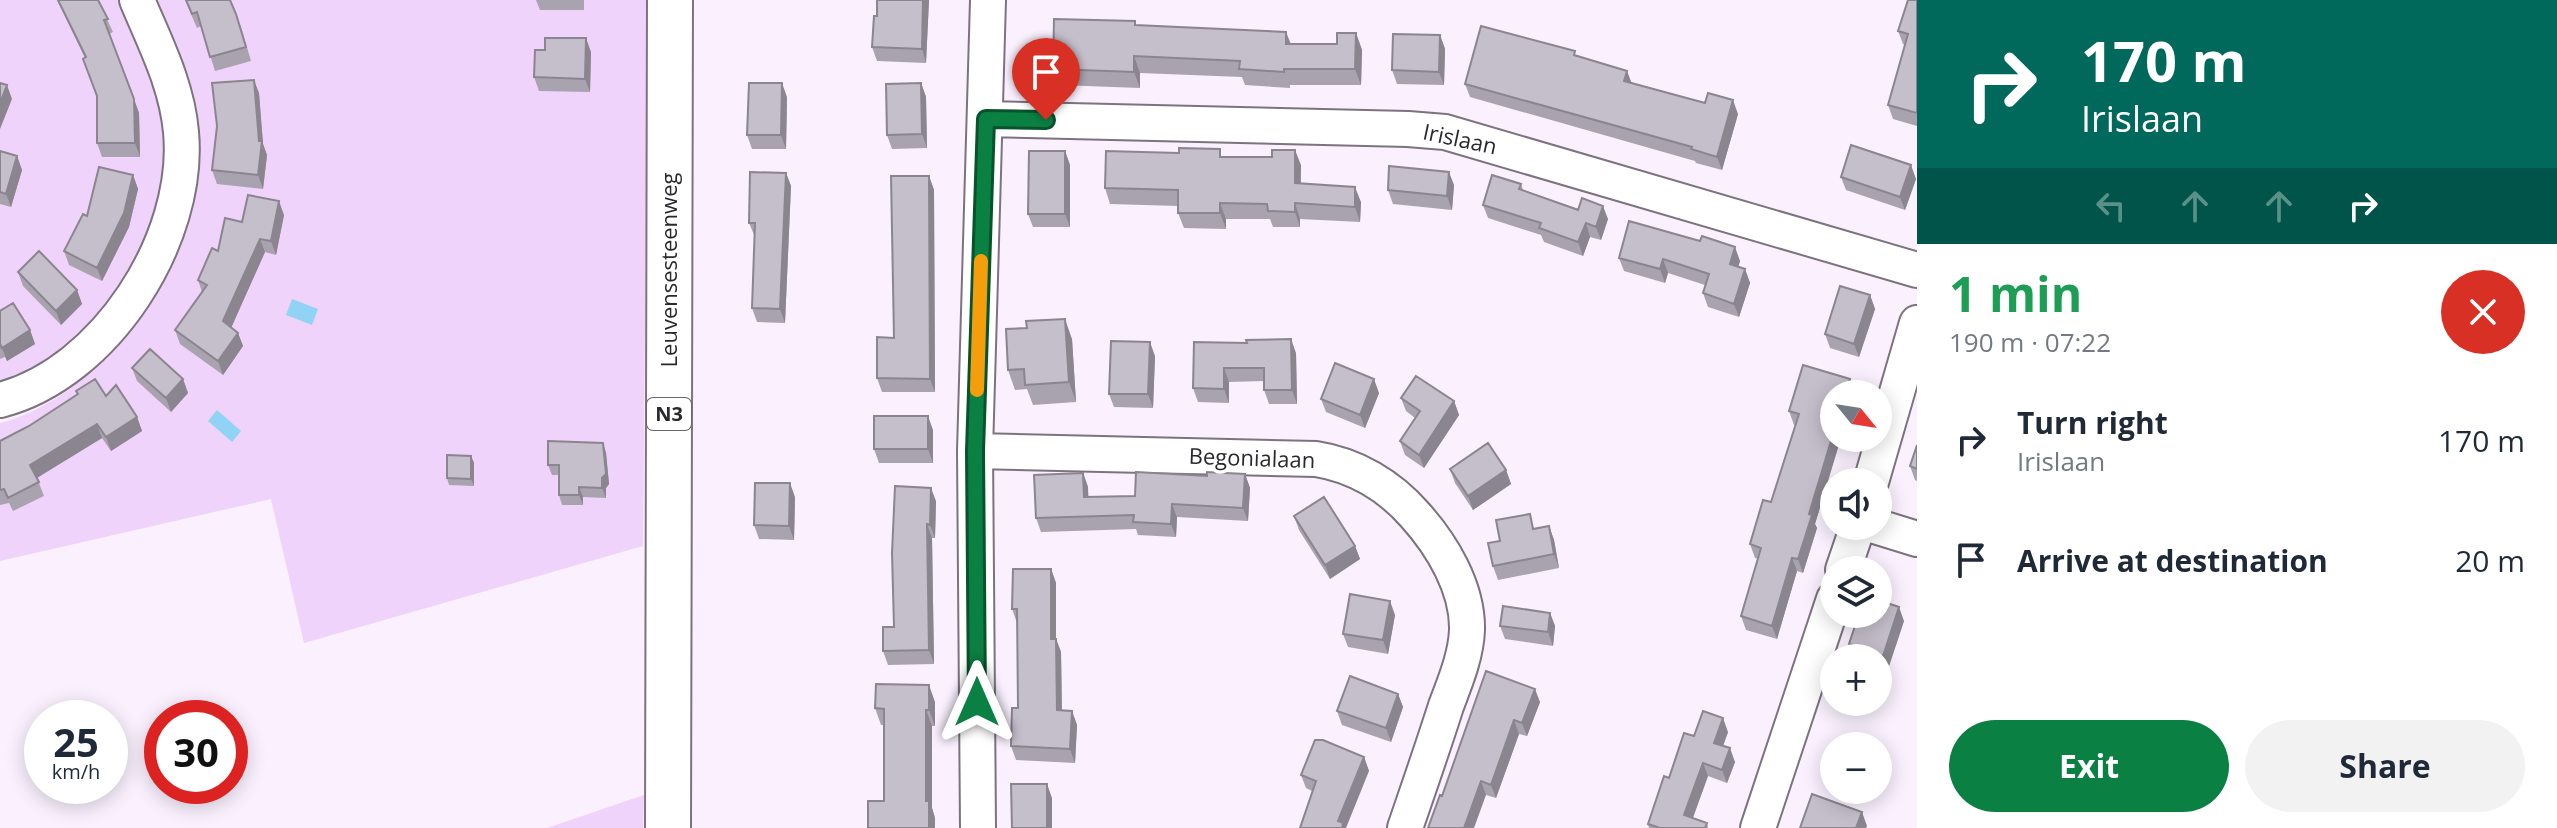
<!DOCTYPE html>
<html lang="en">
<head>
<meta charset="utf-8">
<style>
  :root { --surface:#fff; --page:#f2f2f3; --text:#1f2937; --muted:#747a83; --accent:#0b8043 }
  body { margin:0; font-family:"Open Sans",sans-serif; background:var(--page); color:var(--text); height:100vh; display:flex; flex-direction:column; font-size:30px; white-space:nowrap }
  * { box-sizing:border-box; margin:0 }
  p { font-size:26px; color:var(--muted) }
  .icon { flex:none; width:44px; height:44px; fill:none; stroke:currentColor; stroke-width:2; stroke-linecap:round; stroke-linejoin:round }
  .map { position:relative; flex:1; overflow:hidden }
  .side { display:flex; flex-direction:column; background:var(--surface); width:640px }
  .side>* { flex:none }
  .guide { background:#00695c; color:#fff; overflow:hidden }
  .needle { width:52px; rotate:120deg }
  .buttons { position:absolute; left:1820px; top:380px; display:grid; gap:16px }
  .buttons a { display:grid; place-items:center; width:72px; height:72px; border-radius:50%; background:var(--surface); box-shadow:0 4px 20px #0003; font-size:40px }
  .speed { position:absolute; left:24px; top:700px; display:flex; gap:16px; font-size:40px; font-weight:700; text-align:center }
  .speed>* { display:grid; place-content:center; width:104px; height:104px; border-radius:50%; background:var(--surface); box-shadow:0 4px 20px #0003; line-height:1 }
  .speed small { font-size:20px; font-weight:400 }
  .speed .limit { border:12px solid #d22; background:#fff; color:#111 }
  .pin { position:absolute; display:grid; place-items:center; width:68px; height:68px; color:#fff; margin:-82px -34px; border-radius:50% 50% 50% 0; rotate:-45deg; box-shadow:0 0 8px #0007 }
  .pin .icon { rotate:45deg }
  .me { position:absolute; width:88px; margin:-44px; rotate:0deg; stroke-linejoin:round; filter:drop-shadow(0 0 6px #0008) }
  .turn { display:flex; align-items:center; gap:28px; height:168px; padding:0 32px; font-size:36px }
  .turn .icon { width:104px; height:104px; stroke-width:2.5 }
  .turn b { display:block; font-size:56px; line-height:68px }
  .lanes { display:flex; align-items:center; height:76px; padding:0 32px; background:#0003; justify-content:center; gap:40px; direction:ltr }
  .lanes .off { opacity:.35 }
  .round { display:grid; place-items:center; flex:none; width:84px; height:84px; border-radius:42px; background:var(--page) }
  .head { display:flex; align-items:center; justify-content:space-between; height:136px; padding:0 32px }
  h1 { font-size:48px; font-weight:700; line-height:60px; color:#1e9e55 }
  .button { display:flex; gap:16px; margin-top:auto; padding:16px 32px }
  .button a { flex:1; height:92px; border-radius:48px; background:var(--accent); color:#fff; font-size:32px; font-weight:700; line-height:92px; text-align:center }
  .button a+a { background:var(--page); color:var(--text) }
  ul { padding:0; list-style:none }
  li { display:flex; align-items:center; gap:24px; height:120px; padding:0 32px }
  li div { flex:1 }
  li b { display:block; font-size:30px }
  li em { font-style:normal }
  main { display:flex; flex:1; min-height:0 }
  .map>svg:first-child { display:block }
  .green { fill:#f0d3fb }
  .water { fill:#90d3f4 }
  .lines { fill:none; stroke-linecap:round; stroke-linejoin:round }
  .minor-casing { stroke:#7c737f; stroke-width:38 }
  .major-casing { stroke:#7c737f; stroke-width:48 }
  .minor { stroke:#fff; stroke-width:34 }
  .major { stroke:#fff; stroke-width:44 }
  .wall { fill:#a9a3af }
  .shaded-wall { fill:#8a858e }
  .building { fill:#c5becb; stroke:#8a858e; stroke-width:2 }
  .route-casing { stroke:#07532c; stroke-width:20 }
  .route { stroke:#0b8043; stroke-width:14 }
  .slow { stroke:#f59e0b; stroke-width:14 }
  .labels { text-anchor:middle; stroke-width:7; stroke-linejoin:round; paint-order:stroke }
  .shield { fill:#fff; stroke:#6b686c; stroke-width:2 }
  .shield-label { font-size:20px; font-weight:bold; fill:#2b282d }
  .street-label { font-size:22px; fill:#2b282d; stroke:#fff }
</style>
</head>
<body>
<main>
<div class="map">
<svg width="1917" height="828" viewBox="0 0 1917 828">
  <rect width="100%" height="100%" fill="#faf0fe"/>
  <path class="green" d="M0,0h126l33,86 9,77 -20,87 -67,92 -81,45z
    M157,0h491l-5,546 -339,97 -33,-144 -271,62v-138c90,-23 161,-119 189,-203 8,-24 10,-67 8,-92 -4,-46 -22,-86 -40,-128z
    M644,795l-1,33h-96z"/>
  <path class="water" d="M292,299l26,10 -6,16 -26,-10z
    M217,410l24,21 -9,11 -24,-21z"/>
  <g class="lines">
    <defs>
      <path id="minor" d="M986,119l422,10 37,3 472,138
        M0,400c105,-27 191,-161 181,-268 -4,-47 -26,-89 -44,-132
        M975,451l341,8c39,6 74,27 99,56 27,30 53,73 52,115 -1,26 -12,52 -21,76 -13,41 -27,81 -41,122
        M1871,482l46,-159
        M1875,526l42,13
        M1843,570l15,-44
        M978,828l-3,-377 13,-451
        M1758,828l76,-229"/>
      <path id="major" d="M668,828l2,-828"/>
    </defs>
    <use href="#minor" class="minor-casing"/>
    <use href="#major" class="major-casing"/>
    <use href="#minor" class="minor"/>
    <use href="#major" class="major"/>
  </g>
  <path class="wall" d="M57,0h41l15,32 -4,2 30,79 1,44h-38l-5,-14v-46l-12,-39z
    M185,0h45l11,27 10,34 -36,10 -14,-45 -4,2z
    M536,0h48v10h-44z
    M929,0l-3,63 -49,-2 -5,-14 5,-31z
    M1917,0v126l-24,-7 -5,-14 17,-60 -2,-1 -5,-13z
    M1137,25l149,7 5,12h46l19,-11 6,17 -1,35h-71v3l-45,-3 -3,-8 -102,-4v15l-81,-3 -6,-16z
    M1440,35l5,14 -1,36 -47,-1 -5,-14z
    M545,50l46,2 -1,40 -51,-1 -5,-14z
    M1577,56l50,15 4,12 107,31 -16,56 -26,-7 -1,-2 -225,-64 -5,-13z
    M921,83l5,14 1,51 -35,1 -5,-14z
    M259,93l4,51 4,11 -4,34 -46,-5 -5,-14z
    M787,97l-1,52h-34l-5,-14z
    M0,151l17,5 5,14 -11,37 -11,-3z
    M1065,151l5,14v62h-37l-5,-13z
    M1224,157l77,8v19l60,18 -1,20 -60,-3v8h-27l-3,-8h-44v10l-42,-1 -6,-15v-7l-68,-2 -5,-16z
    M786,173l5,13 -6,137 -28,-1 -5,-14 3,-71 -6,-14z
    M133,175l5,14 -9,38 -27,54 -33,-16 -5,-14 23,-35z
    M929,176l5,14 1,202h-53l-5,-14 17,-40z
    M1841,177l75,2 -11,31 -59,-20z
    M1521,184l2,6 85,29 -7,21 -11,-3 -7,19 -39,-14 -3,-7 -53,-17 -5,-13z
    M1454,185l-2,25 -59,-6 -5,-14z
    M284,215l-8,40 -11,-3 -34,75 7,6 5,13 -20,29 -43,-31 -5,-14 27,-38 -4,-12 20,-29z
    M1619,258l121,3 -2,6 7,2 5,14 -11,34 -31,-10 -5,-14 2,-8 -37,-12 -3,10 -41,-12z
    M18,272l59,18 5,14 -21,21 -38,-39z
    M1870,295l5,14 -16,48 -29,-9 -5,-14z
    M0,311l30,19 5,14 -28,17 -2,-4 -5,2z
    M1072,339l4,63 -43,3 -6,-16 -12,1 -7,-20z
    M1247,343l49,10 1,51h-28l-5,-14v-9l-35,1v21l-31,-1 -5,-14z
    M1155,356l-2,52 -39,-1 -5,-13z
    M132,368l51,11 5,14 -17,19 -34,-31z
    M1850,379l4,14 -39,131 2,4 -14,45 -6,-2 -20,68 -31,-9 -5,-14 17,-57 -3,-1 -5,-14 21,-42 24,-77h-1l-5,-14z
    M76,391l30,5 31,21 5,14 -31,20 -9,-13 -65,40 7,18 -31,15 -4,-8 -9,2v-64l29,-15 48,-31z
    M1379,393l-14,35 -39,-16 -5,-13z
    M1401,398l53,3 5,14 -35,53 -19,-13 -5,-14 15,-23 -9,-7z
    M933,430v33h-54l-5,-14z
    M603,443l3,10 3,31 -3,4v10l-23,-1v8h-21l-3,-10v-20h-7l-4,-10z
    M1917,445v36l-2,-1 -5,-14z
    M471,456l3,7v23l-25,-1 -2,-7z
    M1450,469l56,1 5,14 -38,26 -18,-27z
    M1083,473l5,14v10l47,-1 72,-20 38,-2 5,14 -2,33 -71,-4 -1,20 -38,-2 -2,-6 -95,3 -5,-14z
    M895,486l41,15 -1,37h-3l2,126 -46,1 -5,-14 11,-24z
    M795,497l-1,43 -35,-1 -5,-14z
    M1294,516l61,30 5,13 -30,20 -31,-49z
    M1549,526l5,14 5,28 -61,12 -5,-14 7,-25z
    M1051,569l5,14v56l5,13 1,58 10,1 5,14 -2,38 -59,-3 -5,-14 7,-38 -1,-85 -5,-14z
    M1550,613l5,13 -2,20 -48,-7 -5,-13z
    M1395,615l-7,39 -40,-7 -5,-13z
    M1904,621l-16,48 -10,-3v-8h-24l-5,-14z
    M1486,671l54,31 -13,34 -8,-2 -23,64 -10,-3 -44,1z
    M1398,694l5,13 -12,35 -49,-17 -5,-14z
    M935,702v24h-3v82l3,10 -51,-17v-76h-3l-6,-17z
    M1728,732l-5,14 12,16 -8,21 -19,-7 -15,42 14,5 1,5h-59l-1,-4 46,-88z
    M1364,757l5,14 -57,20 -6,-3 -5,-13z"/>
  <path class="shaded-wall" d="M923,0h6l-3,63 -4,-14z
    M1286,32l6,17 -6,-5z
    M1356,33l6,17 -1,35 -6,-16z
    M1440,35l5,14 -1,36 -5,-13z
    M586,38l5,14 -1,40 -5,-13z
    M1134,56l6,17v15l-6,-16z
    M1627,71l5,13 -8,-3z
    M254,80l5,13 4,51 4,11 -4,34 -5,-14 1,-34z
    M782,83l5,14 -1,52 -5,-14z
    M921,83l5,14 1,51 -5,-14z
    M7,85l5,14 -12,30v-26z
    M134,99l5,14 1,44 -5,-14z
    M1733,100l5,14 -16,56 -5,-13z
    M1295,150l6,15 -1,34 -5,-16z
    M1065,151l5,14v62l-5,-13z
    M17,156l5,14 -11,37 -5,-13z
    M1911,165l5,14 -11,31 -5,-13z
    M1449,172l5,13 -2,25 -5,-14z
    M786,173l5,13 -6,137 -5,-14z
    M133,175l5,14 -9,38 -27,54 -5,-13z
    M929,176l5,14 1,202 -5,-13z
    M1355,187l6,15 -1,20 -5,-15z
    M279,201l5,14 -8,40 -5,-14z
    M1220,203l6,16v10l-6,-16z
    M1295,203l5,16v8l-5,-15z
    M1603,206l5,13 -7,21 -5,-13z
    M1586,223l4,14 -7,19 -5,-14z
    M260,239l5,13 -37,83 -5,-14z
    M1735,247l5,14 -5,16 -5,-13z
    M1663,259l5,14 -3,10 -5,-14z
    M1745,269l5,14 -11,34 -5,-13z
    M77,290l5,14 -21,21 -5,-14z
    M1870,295l5,14 -16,48 -5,-13z
    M1065,319l7,20 4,63 -7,-20z
    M30,330l5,14 -28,17 -5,-13z
    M238,333l5,13 -20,29 -5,-14z
    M1291,339l5,14 1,51 -5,-14z
    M1150,342l5,14 -2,52 -5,-14z
    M1224,368l5,14v21l-5,-14z
    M183,379l5,14 -17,19 -5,-14z
    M1374,379l5,14 -14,35 -5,-13z
    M1850,379l4,14v1h-9z
    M1454,401l5,14 -35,53 -5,-13z
    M928,416l5,14v33l-5,-14z
    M137,417l5,14 -31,20 -5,-14z
    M97,424l5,14 -67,41 -5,-14z
    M1834,431v7h7l-26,86 2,4 -14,45 -5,-14 11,-45z
    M603,443l3,10 3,31 -3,4v10l-4,-10z
    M471,456l3,7v23l-3,-7z
    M1506,470l5,14 -38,26 -5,-14z
    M1083,473l5,14 1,24 -5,-14z
    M1245,474l5,14 -2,33 -5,-13z
    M790,483l5,14 -1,43 -5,-14z
    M579,487l4,10v8l-4,-10z
    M931,488l5,13 -1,37 -5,-13z
    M1172,504l5,13 -1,20 -5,-13z
    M927,524l5,14 2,126 -5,-14z
    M1549,526l5,14 5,28 -5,-14z
    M1355,546l5,13 -30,20 -5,-14z
    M1792,558l5,13 -20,68 -5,-13z
    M1051,569l5,14v69l-5,-13z
    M1390,601l5,14 -7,39 -5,-14z
    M1899,607l5,14 -16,48 -5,-13z
    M1550,613l5,13 -2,20 -5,-14z
    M1056,639l5,13 1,72 -5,-14z
    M929,685l6,17v24l-6,-16z
    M1535,689l5,13 -13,34 -5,-13z
    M1398,694l5,13 -12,35 -5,-14z
    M926,710l6,16v82l3,10v10h-6l-3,-27z
    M1072,711l5,14 -2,38 -5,-14z
    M1723,718l5,14 -9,25 -5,-14z
    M1514,720l5,14 -23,64 -5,-13z
    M1730,748l5,14 -8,21 -5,-13z
    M1364,757l5,14 -23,57h-6l-2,-7z
    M1703,763l5,13 -19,52 -5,-13z
    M1481,781l5,14 -12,33h-10z
    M1047,784l5,14v30h-5z
    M1862,812l5,14 -1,2h-10z"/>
  <path class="building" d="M58,0h40l10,19 -4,1 30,79 1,44h-38v-47l-14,-37 3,-2z
    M186,0h44l6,14 10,33 -36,10 -13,-45 -5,2z
    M877,0h46l-1,49 -50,-2 2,-31h3z
    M1908,0h9v113l-29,-8 20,-71 -10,-3z
    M1054,19l81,2v4l151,7v12h51v-11h19l-1,36h-71v3l-45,-3 1,-8 -106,-5v16l-81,-3z
    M1481,26l94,25 -1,4 53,16 -3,10 81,22 3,-10 25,7 -16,57 -26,-8 1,-2 -227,-63z
    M1393,34l47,1 -1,37 -47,-2z
    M545,38h41l-1,41 -51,-2 1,-27h10z
    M254,80l5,61h3l-4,34 -46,-5 5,-44 -5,-43z
    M0,83l7,2 -7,18z
    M749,83h33l-1,52h-34z
    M921,83l1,51 -35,1 -1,-51z
    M1851,145l60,20 -11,32 -59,-20z
    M1179,148l41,1v8h52v-7h23v33l60,4v20l-60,-4v9l-27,-1 -1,-7 -47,-1v10h-42v-23l-73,-2 1,-37 73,2z
    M0,151l17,5 -11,38 -6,-2z
    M1029,151h36v63h-37z
    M1389,166l60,6 -2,24 -59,-6z
    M99,167l34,8 -9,38 -27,55 -33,-17 19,-37 4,2z
    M750,172l36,1 -6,136 -28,-1 3,-85h-6z
    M1492,175l29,9 -2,5 59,21 4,-12 21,8 -7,21 -10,-4 -8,19 -39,-14 2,-5 -58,-18z
    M891,176h38l1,203 -53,-1v-41l17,1z
    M248,195l31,6 -8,40 -11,-2 -37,82 15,12 -20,28 -43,-31 32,-45 -9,-5 14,-32 6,3 7,-33 17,4z
    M1629,221l71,20 2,-5 33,11 -5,17 15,5 -11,35 -31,-11 6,-19 -46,-15 -3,10 -41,-11z
    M39,251l38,39 -21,21 -38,-39z
    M1840,286l30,9 -16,49 -29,-10z
    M13,303l17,27 -28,18 -2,-4v-33z
    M1065,319l4,63 -44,3 -1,-16 -16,1 -2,-41 21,-1 -1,-7z
    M1291,339l1,51h-28v-22h-40v21l-31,-1 1,-46 53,1 -1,-3z
    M1111,341l39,1 -2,52h-39z
    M150,349l33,30 -17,19 -34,-30z
    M1335,363l39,16 -14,36 -39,-16z
    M1803,365l47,14 -5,15h-11v37l-25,83 3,1 -14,44 -6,-1 -20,68 -31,-10 20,-68 -11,-4 13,-44 8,2 28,-88 -10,-3z
    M1416,376l38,25 -35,54 -19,-14 20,-30 -19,-13z
    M95,379l11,17 10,-11 21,32 -31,20 -9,-13 -67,41 9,17 -31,16 -4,-9 -4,1v-49l29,-15 49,-32 -2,-3z
    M874,416h54v33h-54z
    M548,441l55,2 3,31 -4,4v10l-23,-1v8h-20v-30h-11z
    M1488,443l18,27 -38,26 -18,-27z
    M1917,445v24l-7,-3z
    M447,455l24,1v23l-24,-1z
    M1136,472l71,4v-4l38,2 -2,34 -71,-4 -1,20 -38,-2 1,-7 -98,3 -2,-43 49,-2 1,24 51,-1z
    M755,483h35l-1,43 -35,-1z
    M895,486l36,2 -1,37 -3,-1 2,126 -46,1v-24h11l-2,-74z
    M1324,497l31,49 -30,19 -31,-49z
    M1530,514l3,15 16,-3 5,28 -61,12 -5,-23 12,-2 -4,-21z
    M1013,569h38v70h5l1,71 15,1 -2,38 -59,-3 1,-38h6l-1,-99h-5z
    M1350,594l40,7 -7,39 -40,-6z
    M1878,600l21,7 -16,49 -34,-12 10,-30h19z
    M1503,606l47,7 -2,19 -48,-6z
    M1486,671l49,18 -13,34 -8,-3 -23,65 -10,-4 -17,47h-36l12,-33 2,1z
    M1350,676l48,18 -12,34 -49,-17z
    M876,684l53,1v25h-3v91h3v27h-61v-27h16v-92l-9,-1z
    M1703,711l20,7 -9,25 16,5 -8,22 -19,-7 -19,52 23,8 -2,5h-45l-12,-4 16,-48 5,2 15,-45 10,3z
    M1315,740h8l41,17 -26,64 5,2 -1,5h-42l16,-47 -15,-6z
    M1011,784h36v44h-35z
    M1812,794l50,18 -6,16h-56z"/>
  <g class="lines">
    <defs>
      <path id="route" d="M977,702l-2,-251 11,-332 60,1"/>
    </defs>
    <use href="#route" class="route-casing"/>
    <use href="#route" class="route"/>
    <path class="slow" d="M977,390l4,-129"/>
  </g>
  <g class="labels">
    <rect class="shield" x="647" y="398" width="44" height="32" rx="6"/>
    <g class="shield-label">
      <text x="669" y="421">N3</text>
    </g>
    <g class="street-label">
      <text transform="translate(1460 139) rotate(12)" y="8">Irislaan</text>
      <text transform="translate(669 270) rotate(-90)" y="8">Leuvensesteenweg</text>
      <text transform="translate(1252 458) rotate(2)" y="8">Begonialaan</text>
    </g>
  </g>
</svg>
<div class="buttons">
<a><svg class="needle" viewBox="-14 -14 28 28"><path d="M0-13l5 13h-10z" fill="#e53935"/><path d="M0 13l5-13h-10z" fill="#747a83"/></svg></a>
<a><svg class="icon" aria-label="sound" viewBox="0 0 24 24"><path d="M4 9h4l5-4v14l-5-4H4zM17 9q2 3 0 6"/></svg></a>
<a><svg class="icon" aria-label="layers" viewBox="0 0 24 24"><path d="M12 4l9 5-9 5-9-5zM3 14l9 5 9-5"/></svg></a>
<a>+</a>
<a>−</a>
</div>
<div class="speed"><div>25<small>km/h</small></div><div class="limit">30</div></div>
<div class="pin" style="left:1046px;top:120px;background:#d93025"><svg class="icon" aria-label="arrive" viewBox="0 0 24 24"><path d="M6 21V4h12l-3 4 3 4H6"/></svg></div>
<svg class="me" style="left:977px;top:702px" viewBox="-20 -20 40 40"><path d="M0-17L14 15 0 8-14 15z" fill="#0b8043" stroke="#fff" stroke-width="4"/></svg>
</div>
<section class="side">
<div class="guide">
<div class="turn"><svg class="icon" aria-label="right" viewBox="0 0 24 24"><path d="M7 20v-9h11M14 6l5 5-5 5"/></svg><div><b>170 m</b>Irislaan</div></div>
<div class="lanes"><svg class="icon off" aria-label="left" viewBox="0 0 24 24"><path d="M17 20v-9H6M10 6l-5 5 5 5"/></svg><svg class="icon off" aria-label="ahead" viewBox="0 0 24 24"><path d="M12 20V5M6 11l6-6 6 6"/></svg><svg class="icon off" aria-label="ahead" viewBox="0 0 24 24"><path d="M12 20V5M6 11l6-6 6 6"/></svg><svg class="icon" aria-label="right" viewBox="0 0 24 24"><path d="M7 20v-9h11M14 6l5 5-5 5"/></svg></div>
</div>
<div class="head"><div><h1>1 min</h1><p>190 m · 07:22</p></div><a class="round" style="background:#d93025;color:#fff"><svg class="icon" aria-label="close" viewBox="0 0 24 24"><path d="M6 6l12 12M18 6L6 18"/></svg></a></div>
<ul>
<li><svg class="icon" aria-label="right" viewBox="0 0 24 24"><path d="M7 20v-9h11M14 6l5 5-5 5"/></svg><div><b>Turn right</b><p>Irislaan</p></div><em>170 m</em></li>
<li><svg class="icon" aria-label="arrive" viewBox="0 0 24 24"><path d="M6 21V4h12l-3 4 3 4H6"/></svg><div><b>Arrive at destination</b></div><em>20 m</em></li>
</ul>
<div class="button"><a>Exit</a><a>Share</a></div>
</section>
</main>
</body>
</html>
